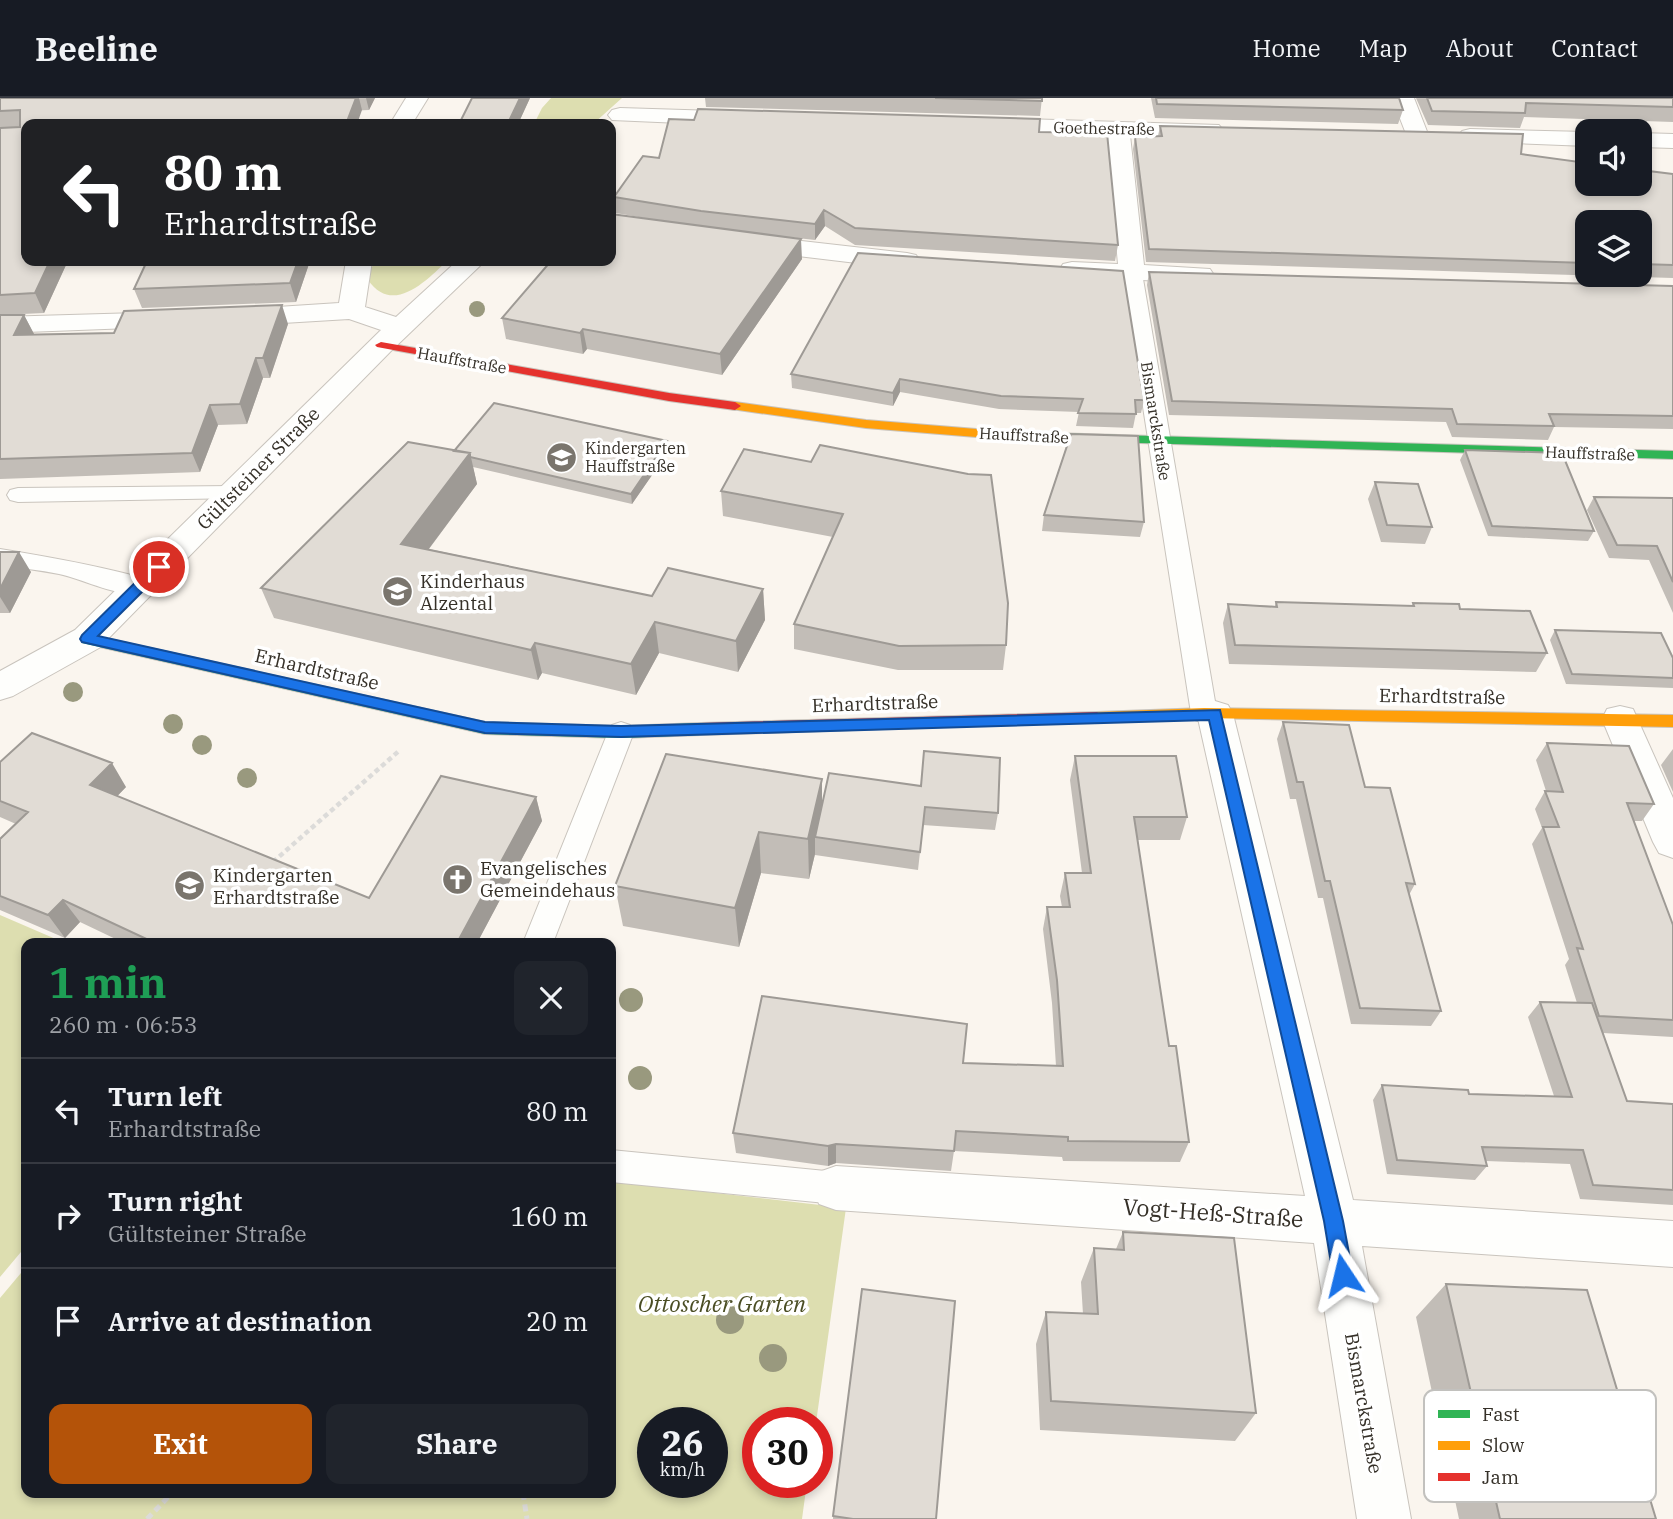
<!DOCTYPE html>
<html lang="en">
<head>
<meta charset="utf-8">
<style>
  :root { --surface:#171b24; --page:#20242c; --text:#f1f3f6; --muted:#9ea1a6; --line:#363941; --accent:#b45309 }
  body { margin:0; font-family:"IBM Plex Serif",serif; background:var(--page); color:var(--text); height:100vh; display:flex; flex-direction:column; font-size:26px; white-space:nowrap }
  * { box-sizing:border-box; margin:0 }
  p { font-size:23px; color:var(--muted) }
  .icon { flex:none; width:38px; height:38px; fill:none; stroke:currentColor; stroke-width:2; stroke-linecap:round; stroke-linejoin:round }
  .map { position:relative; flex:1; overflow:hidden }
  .panel { position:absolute; left:21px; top:840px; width:595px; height:560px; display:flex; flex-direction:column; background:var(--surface); border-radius:14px; box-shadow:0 4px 10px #0003 }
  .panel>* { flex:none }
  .top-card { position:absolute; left:21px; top:21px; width:595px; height:147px; border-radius:14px; box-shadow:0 4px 10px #0003; background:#202124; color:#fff; overflow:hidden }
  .fabs { position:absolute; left:1575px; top:21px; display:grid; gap:14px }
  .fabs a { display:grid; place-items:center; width:77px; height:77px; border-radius:14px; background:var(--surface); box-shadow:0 4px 10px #0003; font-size:35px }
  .speed { position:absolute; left:637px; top:1309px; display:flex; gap:14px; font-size:35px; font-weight:700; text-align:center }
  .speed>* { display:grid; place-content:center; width:91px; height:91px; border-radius:50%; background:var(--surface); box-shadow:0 4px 10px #0003; line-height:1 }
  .speed small { font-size:18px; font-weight:400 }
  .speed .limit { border:10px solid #d22; background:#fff; color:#111 }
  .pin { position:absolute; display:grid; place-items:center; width:60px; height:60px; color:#fff; margin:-30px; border:4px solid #fff; border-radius:50%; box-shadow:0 2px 7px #0007 }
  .me { position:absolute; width:77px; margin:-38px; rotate:350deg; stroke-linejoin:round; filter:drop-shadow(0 0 5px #0008) }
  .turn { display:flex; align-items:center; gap:24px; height:147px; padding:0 28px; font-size:32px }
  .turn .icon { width:91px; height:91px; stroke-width:2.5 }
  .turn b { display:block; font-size:49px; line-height:60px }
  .round { display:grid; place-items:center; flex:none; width:74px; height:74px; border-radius:14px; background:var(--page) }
  .summary { display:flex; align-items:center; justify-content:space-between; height:119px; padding:0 28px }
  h1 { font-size:42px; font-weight:700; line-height:52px; color:#1e9e55 }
  .button { display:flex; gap:14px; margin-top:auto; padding:14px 28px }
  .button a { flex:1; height:80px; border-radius:14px; background:var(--accent); color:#fff; font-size:28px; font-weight:700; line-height:80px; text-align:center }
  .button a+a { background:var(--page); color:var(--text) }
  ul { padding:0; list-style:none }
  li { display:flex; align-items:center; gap:21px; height:105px; padding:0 28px; border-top:2px solid var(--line) }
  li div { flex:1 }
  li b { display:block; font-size:26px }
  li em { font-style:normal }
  header { display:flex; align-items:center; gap:42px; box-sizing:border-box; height:98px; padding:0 35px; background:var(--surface); border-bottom:2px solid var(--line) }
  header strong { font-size:33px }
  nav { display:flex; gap:38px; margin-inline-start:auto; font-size:24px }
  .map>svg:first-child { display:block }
  .green { fill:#dddeb0; fill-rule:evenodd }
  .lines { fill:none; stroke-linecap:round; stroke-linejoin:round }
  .lane-casing { stroke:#c9c4bd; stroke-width:2 }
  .street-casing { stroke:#c9c4bd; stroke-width:2 }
  .fast-casing { stroke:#c9c4bd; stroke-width:2 }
  .slow-casing { stroke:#c9c4bd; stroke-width:2 }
  .jam-casing { stroke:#c9c4bd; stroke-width:2 }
  .path-far1 { stroke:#dcdbd9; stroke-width:4.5; stroke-dasharray:5 3.5; stroke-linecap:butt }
  .path { stroke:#dcdbd9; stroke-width:5; stroke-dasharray:7 4.5; stroke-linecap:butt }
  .lane { fill:#fefefc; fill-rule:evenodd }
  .street { fill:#fefefc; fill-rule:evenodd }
  .fast { fill:#30b455; fill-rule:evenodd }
  .slow { fill:#ff9f0a; fill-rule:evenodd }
  .jam { fill:#e5322d; fill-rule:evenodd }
  .tree { fill:#99997e }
  .wall { fill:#c2bdb7; fill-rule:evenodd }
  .shaded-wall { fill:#9e9a95 }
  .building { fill:#e1dcd5; stroke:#9e9a95; stroke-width:2 }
  .route { fill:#1a73e8; stroke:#114b97; stroke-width:2 }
  .labels { text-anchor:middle; stroke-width:7; stroke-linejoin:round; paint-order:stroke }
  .far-street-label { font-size:16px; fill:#353028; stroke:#fff }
  .far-poi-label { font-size:16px; fill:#353028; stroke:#fff; text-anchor:start }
  .street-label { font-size:19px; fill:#353028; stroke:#fff }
  .poi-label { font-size:19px; fill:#353028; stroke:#fff; text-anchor:start }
  .near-street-label { font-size:23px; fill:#353028; stroke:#fff }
  .near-park-label { font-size:23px; font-style:italic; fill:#4a4d23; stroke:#fff }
  .key { fill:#fff; stroke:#c2c1be; stroke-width:2 }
  .key-label { font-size:19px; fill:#353028 }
</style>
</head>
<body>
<header>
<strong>Beeline</strong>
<nav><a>Home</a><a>Map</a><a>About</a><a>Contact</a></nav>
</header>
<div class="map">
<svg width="1673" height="1421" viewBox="0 0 1673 1421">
  <rect width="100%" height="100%" fill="#faf5ee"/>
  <path class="green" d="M551,0h71l-29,26h-59l8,-16z
    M374,163h73c-20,19 -54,55 -79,19z
    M0,817l65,28h-39v303l-26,31z
    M611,1083l235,27 -30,215h-58v59h49l-5,37h-802v-221l26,-31v226h585zM653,1325h59v59h-59z"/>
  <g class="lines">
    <defs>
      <path id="lane" d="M1132,169l10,6 75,440 -4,7 -9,3 -9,-3 -4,-7 -69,-440z
        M233,388l8,2 3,5 -3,5 -223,4 -8,-2 -3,-5 3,-5 8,-2z
        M0,451c50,8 101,17 150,31l3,6 -3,6c-29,8 -63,-12 -91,-18 -19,-4 -39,-6 -59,-9z
        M621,624l9,3 4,7 -81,211h-30l85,-211 4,-7z
        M611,1052l225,22 12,5 5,11 -5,11 -12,5 -225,-22z"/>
      <path id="street" d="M406,0h22l-16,26h-22z
        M1392,0h22l14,36 -4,5h-16z
        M620,10l129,4 8,2 4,5 -4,5 -8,2 -137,-6 -4,-5 4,-5z
        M988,20l231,7 4,5 -4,5 -8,2 -81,-2 14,130 66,4 4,6 -4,6 -9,2 -138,-7 -4,-6 4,-6 9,-2 46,2 -12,-129 -126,-5 -4,-5 4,-5z
        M1470,31l117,3v14l-125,-5 -4,-5 4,-5z
        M1640,35l33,1v14l-33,-1z
        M748,137l159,18 9,2 4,6 -4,6 -9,2 -168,-20 -4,-6 4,-6z
        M346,163h26l-7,46 31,10 61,-56h28l-94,90 -292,297 -86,48 -13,4v-29l75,-41 306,-300 -32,-11 -116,7 -10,-2 -4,-6 4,-6 10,-2 106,-7z
        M173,214l10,2 4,6 -4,6 -183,7v-16z
        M1215,603l13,4 5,9 120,486 320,21v46l-311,-21 49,273h-54l-43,-276 -478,-33 -17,-6 -6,-16 6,-16 17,-6 469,30 -108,-482 5,-9z
        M1620,608l13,3 40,89v60l-14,-5 -6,-11 -51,-123 5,-10z"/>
      <path id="fast" d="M1013,334l660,19v8l-664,-20 -2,-3z
        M87,536l398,88 136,4 80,-3 8,6 -8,6 -80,3 -136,-4 -403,-91 -2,-4z"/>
      <path id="slow" d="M735,304l131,18 147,12 6,4 -6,4 -147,-12 -135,-19v-6z
        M1204,610l469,7v12l-469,-9 -107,4 -7,-5 7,-5z"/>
      <path id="jam" d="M381,244l288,51 66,9 6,4 -6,4 -66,-9 -292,-54 -2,-2z
        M1097,614l7,5 -7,5 -396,13 -8,-6 8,-6z"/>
    </defs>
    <use href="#lane" class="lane-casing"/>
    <use href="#street" class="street-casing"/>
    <use href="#fast" class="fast-casing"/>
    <use href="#slow" class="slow-casing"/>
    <use href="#jam" class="jam-casing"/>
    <path class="path-far1" d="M273,764l127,-112"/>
    <path class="path" d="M523,1395l4,26
      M147,1421l25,-26"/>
    <use href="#lane" class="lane"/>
    <use href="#street" class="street"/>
    <use href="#fast" class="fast"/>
    <use href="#slow" class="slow"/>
    <use href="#jam" class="jam"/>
  </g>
  <g class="tree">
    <circle cx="477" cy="211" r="8"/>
    <circle cx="73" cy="594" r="10"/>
    <circle cx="173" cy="626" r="10"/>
    <circle cx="202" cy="647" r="10"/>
    <circle cx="247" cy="680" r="10"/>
    <circle cx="631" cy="902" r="12"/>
    <circle cx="640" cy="980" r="12"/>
    <circle cx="730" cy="1222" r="14"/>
    <circle cx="773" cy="1260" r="14"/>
  </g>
  <path class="wall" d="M0,0h375l-6,12 -343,14v137h284l-14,41 -154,6 -8,-19 11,-25 -79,1 -22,48 -44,2z
    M472,0h58l-12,26h-57l-1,-2z
    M705,0h337l-2,18 -334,-9z
    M1151,0h248l4,12 -5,14 -243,-6z
    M1416,0h257v24l-149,-5 -4,11 -92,-3z
    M1160,28l361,28 152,20v104l-527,-16 -13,-113 2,-12 23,-1zM1587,124h53v53h-53z
    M1039,34l79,113 -3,16 -260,-16 -30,-19 -10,14 -45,-5 32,24 -80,116 -135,-26 -4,5 -77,-15 -4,-21 159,-97 -45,-8 -2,-16 45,-39z
    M858,155l286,147 -3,13h-5l-3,15 -57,-2 3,-14 -80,-3 -99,-17 -7,14 -101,-18 -1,-14z
    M1149,174l524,14v143l-119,-2 -6,13 -96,-3 -6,-15 -277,-7 -22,-130z
    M0,217h24l10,19 80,-1 174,-9 -18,54h-7l-16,46 -29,1 -18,47 -200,7v1z
    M744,351l264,154 -2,42 -3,25h-105l-104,-21v-25l39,-87 -110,-21 -2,-25z
    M1465,352l129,81 -6,10 -100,-5 -28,-76z
    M454,353l214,1 -36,52 -159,-37 4,17 -48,65 223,47 111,-7 2,31 -27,52 -79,-19 -23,42 -94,-22 -4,7 -264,-62 -13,-30z
    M1375,384l57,45 -7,17 -44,-2 -13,-43z
    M1594,399l79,1v115l-24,-53 -40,-2 -22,-48z
    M1044,417l100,7 -4,15 -98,-6z
    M0,454l31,20 -21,41h-10z
    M1276,504l136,4 1,-3 47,6 87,44 -11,19 -307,-8 -6,-41 5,-19 47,2z
    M1555,532l118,28v30l-107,-4 -16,-44z
    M1283,624l82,65 50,97 -6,11 32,116 -10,15 -80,-2 -28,-126h-5l-22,-99h-6l-13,-60z
    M1547,645l107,61 -12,17h-8l39,104v112l-70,-4 24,68 46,3v101l-93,-6 -10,-35 -84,-3 1,5 -12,14 -88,-6 -14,-74 9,-15 87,9 85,2 -26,-79 12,-15 37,1 -12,-38 4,-6 -37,-115 10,-16 -7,-19 10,-18h1l-10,-31z
    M1673,651v43l-12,-27z
    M1075,658l112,61 -7,23h-43l32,206 20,96 -9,20 -117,-1 -1,-4 -108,-6 -3,20 -115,-8 -8,3 -92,-13 -3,-20 230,-70 93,3 -4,-63 -9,-74 4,-22h15l-2,-11 5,-23h17l-12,-93z
    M0,664l126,25 -9,9 252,102 167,-101 6,24 -65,122h-353l-44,-21 -15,16 -65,-28v-71l16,-15 -16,-7z
    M829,675l169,40 -3,17 -72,-5 -5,45 -103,-15v-1l-6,25 -48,-6 -22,74 -116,-21 -8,-40 207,-107v25z
    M1123,1134l133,181 -21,28 -195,-11 -4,-86 10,-32 37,2 -2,-32 13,-34 22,1z
    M1446,1186l210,235h-197l-43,-202z
    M833,1418l103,3h-103z"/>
  <path class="shaded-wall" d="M356,0h3l3,12 -5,14h-11z
    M366,0h9l-6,12z
    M520,0h10l-12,26h-10z
    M824,112l1,16 -10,14v-16z
    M801,141l1,20 -80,116 -2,-21z
    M50,163h14l2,4 -22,48 -9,-20z
    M298,163h12l-14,41 -6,-19z
    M282,207l6,19 -18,54 -7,-20z
    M24,217l10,19 -20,1z
    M583,231l4,20 -4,5 -3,-21z
    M256,260l7,20 -16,46 -7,-20z
    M900,281v13l-7,14v-13z
    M210,307l8,20 -18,47 -8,-19z
    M667,343l1,11 -36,52 -1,-10z
    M470,355l7,31 -67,90 -9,-30z
    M19,454l12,20 -21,41 -10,-16v-8z
    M763,491l2,31 -27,52 -2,-31z
    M655,524l4,31 -23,42 -5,-31z
    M535,545l7,30 -4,7 -7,-30z
    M112,665l14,24 -21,22 -15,-24z
    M822,681v42l-7,16v17l-6,25 -1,-40z
    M536,699l6,24 -65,122h-20z
    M759,734l2,41 -22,74 -4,-39z
    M63,802l17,22 -15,16 -17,-23z
    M836,1046v19l-8,3v-20z"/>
  <path class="building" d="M0,0h356l-10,26h-320v137h24l-15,32 -35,2v-167l20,-1v-17l-20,1z
    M472,0h48l-12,25 -48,-1z
    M935,0h107v3z
    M1156,0h243l4,12 -246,-6z
    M1427,0h246v9l-147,-4 -1,10 -93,-2z
    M698,11l342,10 -1,13 68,1 11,112 -263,-17 -31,-18 -9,14 -114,-13 -87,-14 29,-41 16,2 10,-39 25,1z
    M1160,28l363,8 -2,20 66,9v21h53v-14l33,4v91l-33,-1v-42h-53v41l-438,-14 -14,-112 27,-1z
    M611,116l190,25 -81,115 -137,-25 -3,4 -78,-15 49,-57h60z
    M858,155l265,18 21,129h-9l1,14 -58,-1 5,-14 -82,-3 -101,-17 -7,14 -102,-19z
    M147,163h151l-8,22 -156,6z
    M1149,174l524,14v130l-124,-2 5,12 -97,-2 -5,-15 -280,-8z
    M282,207l-19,53h-7l-16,46 -30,1 -18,48 -192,6v-144h24l-10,20 100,-2 10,-22z
    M494,305l173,38 -36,53 -161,-37v-4l-16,-2z
    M1071,336l67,2 6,86 -100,-7z
    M408,344l62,11 -69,91 251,52 16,-28 95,21 -27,52 -81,-19 -24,42 -96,-21 -4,7 -270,-62z
    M820,347l148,29 23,1 17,128 -2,42 -107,1 -105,-22 49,-110 -122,-23 23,-42 67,13z
    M1465,352l97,3 32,78 -102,-5z
    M1375,384l43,2 14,43 -45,-2z
    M1594,399l79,1v84l-16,-36 -40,-1z
    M0,454h19l-19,37z
    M1276,504l138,4 -1,-3 46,1 1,5 70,2 17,42 -312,-8 -7,-41 49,3z
    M1555,532l106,3 12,25v20l-101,-4z
    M1283,624l66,3 16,62 25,1 25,96 -9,-1 35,128 -81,-3 -30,-127h-5l-22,-99h-6z
    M32,635l80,30 -22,22 279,113 72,-122 95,21 -79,146h-302l-92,-43 -15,15 -48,-19v-57l28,-27 -28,-11v-39z
    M1547,645l82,3 25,58 -27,-1 46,122v95l-74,-4 -22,-68 6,1 -40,-122h16l-14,-36 18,1z
    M924,653l76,7 -2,55 -73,-6 -5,45 -105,-15 14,-64 92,13z
    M666,656l156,25 -14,60 -49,-7 -24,76 -120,-22z
    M1075,658h101l11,61h-53l35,229h7l13,96 -121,-1v-4l-112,-6 -2,20 -118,-7 -8,2 -95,-13 29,-137 205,28 -4,39 100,3 -6,-86 -10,-73h23l-5,-34h26z
    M1540,904l52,1 35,98 46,3v86l-80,-5 -10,-35 -101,-3 5,19 -90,-6 -15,-75 86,5 1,4 103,3z
    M1123,1134l111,6 22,175 -205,-12 -5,-89 52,2 -4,-66 30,2z
    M1446,1186l141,6 69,229h-156z
    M862,1191l93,12 -19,218h-83l-20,-3z"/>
  <path class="route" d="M159,465l5,1v6l-66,66 387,86 136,4 599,-16 123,511 10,54 -3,7 -7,3 -7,-3 -3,-7 -9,-54 -115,-501 -588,17 -136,-4 -403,-91 -2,-3 2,-4 72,-71z"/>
  <defs>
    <symbol id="school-disc" viewBox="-11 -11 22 22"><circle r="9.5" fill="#7a756d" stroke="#fff"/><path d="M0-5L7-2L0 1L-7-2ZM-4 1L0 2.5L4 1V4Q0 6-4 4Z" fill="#fff"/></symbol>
    <symbol id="church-disc" viewBox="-11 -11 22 22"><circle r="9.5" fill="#7a756d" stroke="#fff"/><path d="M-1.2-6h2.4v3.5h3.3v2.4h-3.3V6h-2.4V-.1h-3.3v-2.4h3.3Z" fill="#fff"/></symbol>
  </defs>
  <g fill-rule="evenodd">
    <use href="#school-disc" x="544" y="342" width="35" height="35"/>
    <use href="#school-disc" x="380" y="476" width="35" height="35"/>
    <use href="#church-disc" x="440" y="764" width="35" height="35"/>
    <use href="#school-disc" x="172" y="770" width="35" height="35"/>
  </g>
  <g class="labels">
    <g class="far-street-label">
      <text transform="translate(1104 30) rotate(1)" y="6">Goethestraße</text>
      <text transform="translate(462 262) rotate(10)" y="6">Hauffstraße</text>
      <text transform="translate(1156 323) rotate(81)" y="6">Bismarckstraße</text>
      <text transform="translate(1024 337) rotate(3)" y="6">Hauffstraße</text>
      <text transform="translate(1590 355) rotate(2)" y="6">Hauffstraße</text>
    </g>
    <g class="far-poi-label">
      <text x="585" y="356">Kindergarten<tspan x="585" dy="18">Hauffstraße</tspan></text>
    </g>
    <g class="street-label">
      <text transform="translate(258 370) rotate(-45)" y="7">Gültsteiner Straße</text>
      <text transform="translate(317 571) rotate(13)" y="7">Erhardtstraße</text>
      <text transform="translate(1442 598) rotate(1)" y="7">Erhardtstraße</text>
      <text transform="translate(875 605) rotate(-2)" y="7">Erhardtstraße</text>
      <text transform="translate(1364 1305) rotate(80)" y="7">Bismarckstraße</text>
    </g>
    <g class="poi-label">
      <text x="420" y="490">Kinderhaus<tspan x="420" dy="22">Alzental</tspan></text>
      <text x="480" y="777">Evangelisches<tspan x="480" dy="22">Gemeindehaus</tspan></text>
      <text x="213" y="784">Kindergarten<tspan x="213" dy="22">Erhardtstraße</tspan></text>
    </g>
    <g class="near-street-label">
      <text transform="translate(1213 1115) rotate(4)" y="8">Vogt-Heß-Straße</text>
    </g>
    <g class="near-park-label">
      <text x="722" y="1214">Ottoscher Garten</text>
    </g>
  </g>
  <rect x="1424" y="1292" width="232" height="112" rx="10" class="key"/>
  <rect x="1438" y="1312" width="32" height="8" fill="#30b455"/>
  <rect x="1438" y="1343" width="32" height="9" fill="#ff9f0a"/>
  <rect x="1438" y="1375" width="32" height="8" fill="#e5322d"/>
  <g class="key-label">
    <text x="1482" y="1323">Fast</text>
    <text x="1482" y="1354">Slow</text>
    <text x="1482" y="1386">Jam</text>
  </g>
</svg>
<div class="fabs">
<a><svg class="icon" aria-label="sound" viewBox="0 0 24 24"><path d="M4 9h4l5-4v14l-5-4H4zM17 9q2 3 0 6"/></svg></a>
<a><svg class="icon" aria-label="layers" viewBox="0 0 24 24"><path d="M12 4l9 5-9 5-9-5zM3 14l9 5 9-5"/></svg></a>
</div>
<div class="speed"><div>26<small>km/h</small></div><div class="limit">30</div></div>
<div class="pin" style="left:159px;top:469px;background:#d93025"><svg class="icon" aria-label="arrive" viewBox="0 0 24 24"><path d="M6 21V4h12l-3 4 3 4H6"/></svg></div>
<svg class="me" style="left:1343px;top:1177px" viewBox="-20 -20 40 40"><path d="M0-17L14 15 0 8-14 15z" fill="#1a73e8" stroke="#fff" stroke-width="4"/></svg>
<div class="top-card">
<div class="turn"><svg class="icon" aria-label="left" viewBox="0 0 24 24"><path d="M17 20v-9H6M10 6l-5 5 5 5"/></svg><div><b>80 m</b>Erhardtstraße</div></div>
</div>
<section class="panel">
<div class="summary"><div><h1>1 min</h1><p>260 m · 06:53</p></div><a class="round"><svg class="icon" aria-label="close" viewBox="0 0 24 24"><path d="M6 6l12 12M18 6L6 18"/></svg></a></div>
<ul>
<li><svg class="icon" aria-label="left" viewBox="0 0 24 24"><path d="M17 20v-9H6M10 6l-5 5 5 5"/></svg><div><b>Turn left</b><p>Erhardtstraße</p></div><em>80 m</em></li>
<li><svg class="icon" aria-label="right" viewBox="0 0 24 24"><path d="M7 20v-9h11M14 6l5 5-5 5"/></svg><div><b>Turn right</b><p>Gültsteiner Straße</p></div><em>160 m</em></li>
<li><svg class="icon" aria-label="arrive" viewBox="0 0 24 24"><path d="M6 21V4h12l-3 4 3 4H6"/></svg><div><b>Arrive at destination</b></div><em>20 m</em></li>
</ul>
<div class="button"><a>Exit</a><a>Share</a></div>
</section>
</div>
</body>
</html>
